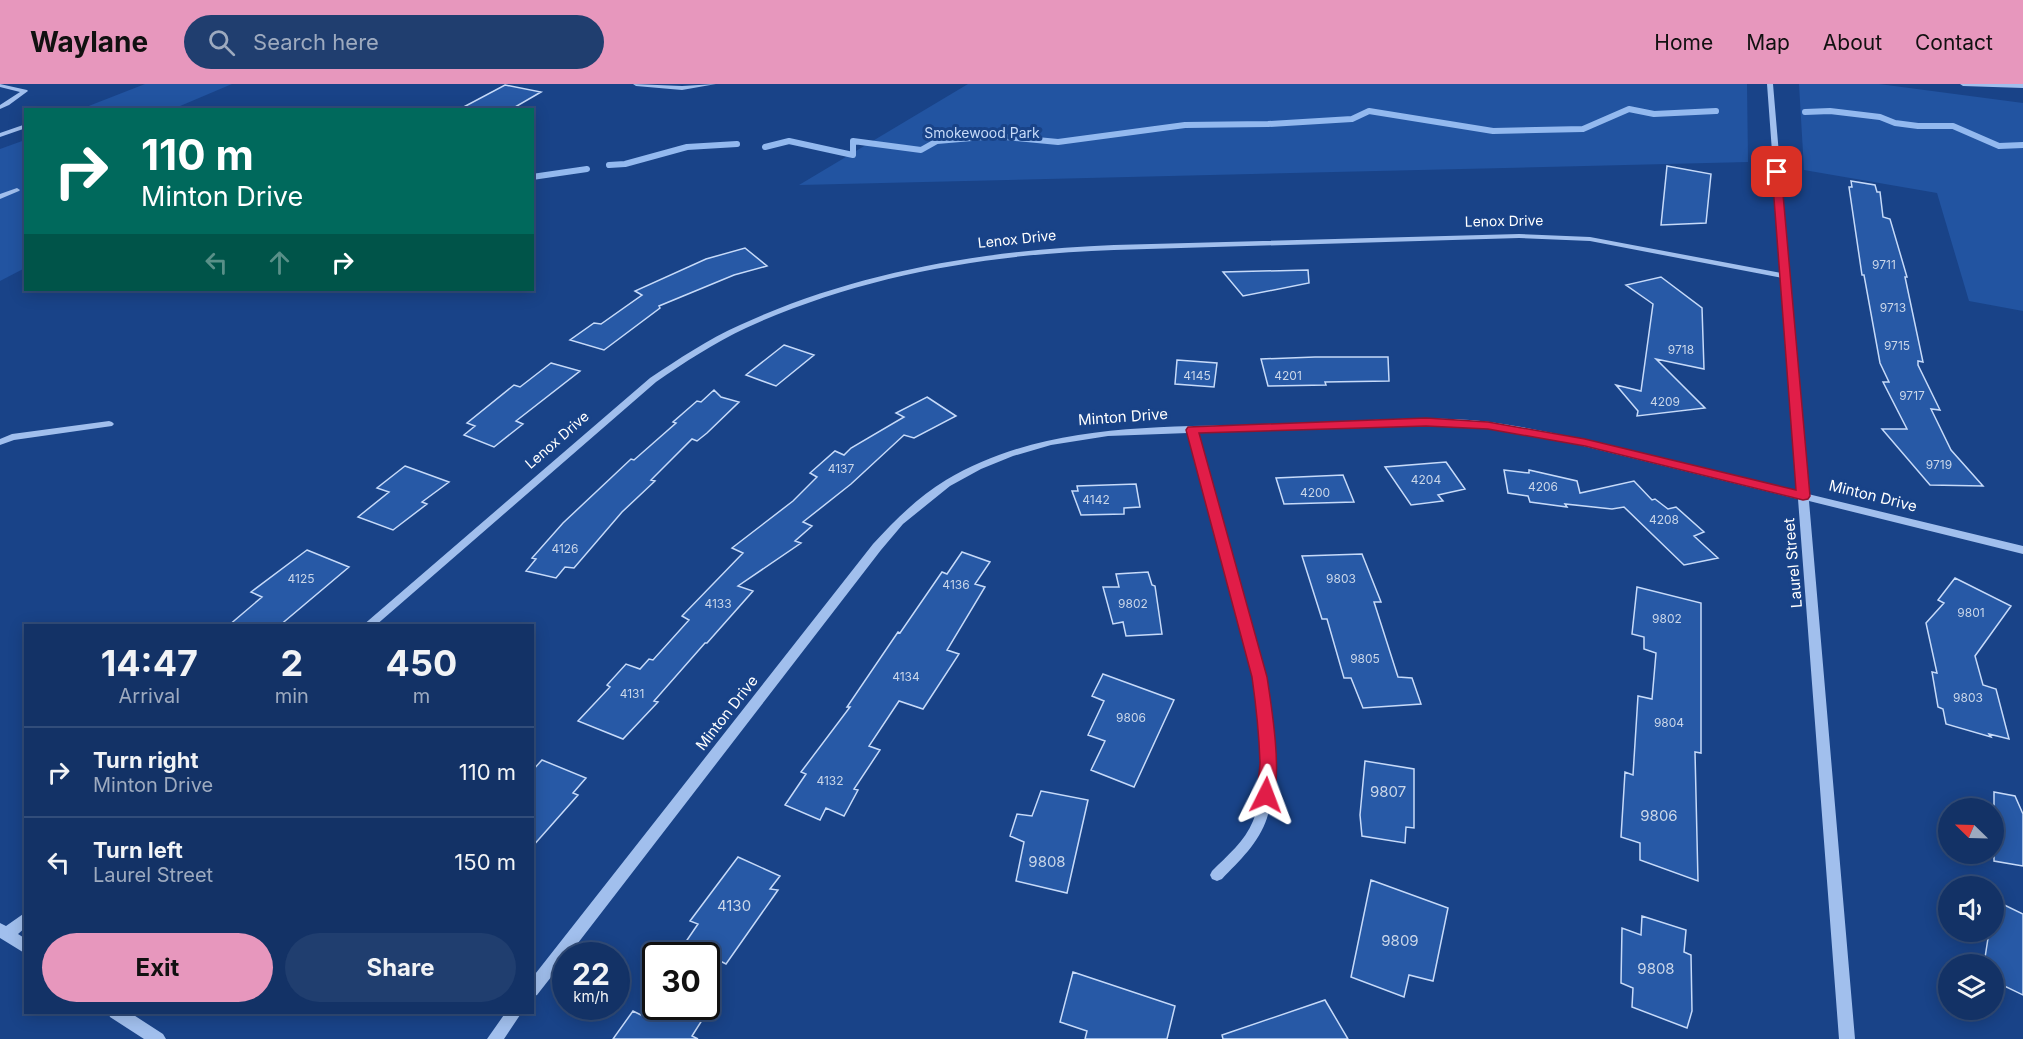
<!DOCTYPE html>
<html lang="en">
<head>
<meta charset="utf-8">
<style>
  :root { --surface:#133266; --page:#203e6f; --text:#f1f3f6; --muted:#9daabf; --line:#324d7a; --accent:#e797bd }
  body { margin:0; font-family:Inter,sans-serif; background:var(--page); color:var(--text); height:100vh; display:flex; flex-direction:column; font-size:22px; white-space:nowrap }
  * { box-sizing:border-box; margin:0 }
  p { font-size:20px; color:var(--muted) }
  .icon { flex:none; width:33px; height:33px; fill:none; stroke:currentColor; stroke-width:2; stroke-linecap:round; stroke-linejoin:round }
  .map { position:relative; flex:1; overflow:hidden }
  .sheet { position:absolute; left:24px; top:540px; width:510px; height:390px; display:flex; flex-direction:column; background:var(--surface); border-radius:0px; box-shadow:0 3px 15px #0003,0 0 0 2px var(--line) }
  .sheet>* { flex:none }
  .top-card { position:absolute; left:24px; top:24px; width:510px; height:183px; border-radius:0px; box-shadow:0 3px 15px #0003,0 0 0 2px var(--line); background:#00695c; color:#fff; overflow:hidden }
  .needle { width:39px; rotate:293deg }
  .tools { position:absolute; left:1938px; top:714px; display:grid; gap:12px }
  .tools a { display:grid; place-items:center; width:66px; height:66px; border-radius:50%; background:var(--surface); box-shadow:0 3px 15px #0003,0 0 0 2px var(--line); font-size:30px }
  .speed { position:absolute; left:552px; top:858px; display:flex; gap:12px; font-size:30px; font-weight:700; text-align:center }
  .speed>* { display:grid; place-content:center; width:78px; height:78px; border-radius:50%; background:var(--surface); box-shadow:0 3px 15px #0003,0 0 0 2px var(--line); line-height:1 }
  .speed small { font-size:15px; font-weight:400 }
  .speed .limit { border:3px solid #111; border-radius:9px; background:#fff; color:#111 }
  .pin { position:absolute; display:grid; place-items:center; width:51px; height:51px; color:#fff; margin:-26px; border-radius:12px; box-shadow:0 3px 9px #0006 }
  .me { position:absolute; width:66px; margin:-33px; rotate:3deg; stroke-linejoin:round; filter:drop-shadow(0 0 4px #0008) }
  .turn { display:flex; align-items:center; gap:21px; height:126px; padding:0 18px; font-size:27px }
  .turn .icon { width:78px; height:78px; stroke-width:2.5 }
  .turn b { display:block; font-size:42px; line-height:51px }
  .lanes { display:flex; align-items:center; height:57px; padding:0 18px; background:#0003; justify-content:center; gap:30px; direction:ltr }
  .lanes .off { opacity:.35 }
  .eta { display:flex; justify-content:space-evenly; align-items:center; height:102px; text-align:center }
  .eta b { font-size:36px; font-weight:700; line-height:42px }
  .action { display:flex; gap:12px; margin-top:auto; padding:12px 18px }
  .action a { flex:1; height:69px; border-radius:36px; background:var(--accent); color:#111; font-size:24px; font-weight:700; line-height:69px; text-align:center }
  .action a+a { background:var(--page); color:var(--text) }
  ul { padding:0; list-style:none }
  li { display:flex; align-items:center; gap:18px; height:90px; padding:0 18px; border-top:2px solid var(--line) }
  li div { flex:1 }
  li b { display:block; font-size:22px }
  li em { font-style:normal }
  header { display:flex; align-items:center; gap:36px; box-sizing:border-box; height:84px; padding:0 30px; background:var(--accent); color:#111 }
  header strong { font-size:28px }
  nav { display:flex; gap:33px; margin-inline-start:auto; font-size:21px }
  .search { width:420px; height:54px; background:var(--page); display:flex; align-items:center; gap:15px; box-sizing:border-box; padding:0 21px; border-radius:33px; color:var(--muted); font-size:22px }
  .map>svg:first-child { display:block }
  .green { fill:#2254a1 }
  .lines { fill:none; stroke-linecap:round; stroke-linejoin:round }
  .stream { stroke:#93b9ef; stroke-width:6 }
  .building { fill:#2759a6; stroke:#c6daf9; stroke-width:1.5 }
  .minor { fill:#a1bfed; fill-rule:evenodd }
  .route { fill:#e11d48; stroke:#92132f; stroke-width:1.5 }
  .labels { text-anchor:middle; stroke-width:6; stroke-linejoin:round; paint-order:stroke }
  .number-label { font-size:12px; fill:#c9d6e9 }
  .far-park-label { font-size:14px; fill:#c6daf9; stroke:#194388 }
  .far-street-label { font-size:14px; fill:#fff; stroke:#194388 }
  .street-label { font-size:15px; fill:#fff; stroke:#194388 }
  .near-number-label { font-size:15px; fill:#c9d6e9 }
</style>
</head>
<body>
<header>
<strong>Waylane</strong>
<div class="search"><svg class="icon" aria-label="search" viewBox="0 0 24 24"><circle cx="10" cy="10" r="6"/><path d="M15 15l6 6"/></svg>Search here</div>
<nav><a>Home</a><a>Map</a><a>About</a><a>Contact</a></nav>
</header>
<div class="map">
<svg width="2023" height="955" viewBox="0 0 2023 955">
  <rect width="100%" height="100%" fill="#194388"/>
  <path class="green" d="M145,0h87l-59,25h-92z
    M968,0h779l1,78 -949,23z
    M1799,0h80l144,19v208l-54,-10 -32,-108 -133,-23z
    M25,56v128l-25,13v-132z"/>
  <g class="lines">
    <path class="stream" d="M1805,28l25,-1 50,6 15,6 23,3h35l46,20 24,-1
      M765,63l24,-6 64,14v-14l68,9 16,-9 58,-5 63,6 127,-17 83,-1 84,-5 17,-8 124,20 90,-2 46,-20 25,5 62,-3
      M609,81l16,-1 62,-17 50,-3
      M532,93l55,-8"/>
  </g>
  <path class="building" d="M505,1l36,7 -31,18h-52z
    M1667,82l44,8 -5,49 -45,2z
    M1851,97l24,4 2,7h3l3,25 7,2 17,58h-2l18,85 -5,-1v4l22,45 -9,-1 20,41 32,36 -53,-1 -48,-56h25l-24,-47h6l-9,-19 -16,-88h-2l-13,-88h3z
    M745,164l22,18 -33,9 -75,31 1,2 -56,42 -34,-10 24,-17 7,1 41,-29 -7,-4 71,-32z
    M1308,186l1,13 -66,13 -20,-24z
    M1661,193l41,31 2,61 -48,-10 49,49 -68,8 1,-5 -22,-26 25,6 12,-87 -27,-19z
    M784,261l30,10 -38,31 -30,-11z
    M1315,273h73l1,24 -64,1 1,3 -58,1 -7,-27z
    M1177,276l40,3 -3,24 -39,-3z
    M551,279l29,8 -64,50 7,3 -29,23 -30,-12 11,-9 -8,-3 47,-38 6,2z
    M714,306l7,7 18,5 -32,31 -10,8 -5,-2 -41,41 4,1 -33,31 -48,56 -9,-1 -9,11 -30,-7 10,-12 -4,-1 31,-35 68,-64 3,1 42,-37 -3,-1 24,-21 4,1z
    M927,313l29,19 -42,22 -10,-3 -53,49 -48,38 9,4 -17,15 6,2 -63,43 15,5 -46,52h-2l-51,58 4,1 -35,37 -45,-18 32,-34 -3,-2 19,-21 14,5 9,-10 4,1 36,-40 -7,-4 61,-63 -11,-5 61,-47 24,-24 -7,-4 25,-22 9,4 7,-7 53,-31 -8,-4z
    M1446,378l19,27 -27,6 5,6 -32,4 -26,-38z
    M405,382l44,16 -27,20 5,2 -34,26 -35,-13 31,-25 -12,-4z
    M1504,386l25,3v-3l48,11 3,12 54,-12 18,19 3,-1 13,10 8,-2 28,25 -10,4 24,22 -34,7 -60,-58 -12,2 -47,-5 2,3 -37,-5 -2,-6 -20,-3z
    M1343,391l11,27 -70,2 -8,-26z
    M1136,400l4,23 -16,1v6l-43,1 -9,-24h6l-1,-5z
    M307,466l42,17 -70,59h-51l34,-29 -11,-5z
    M962,468l28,10 -15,22 10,3 -38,63 12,4 -36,55 -24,-8 -30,45 11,4 -26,39 4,1 -14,26 -18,-8 -6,12 -35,-15 21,-31 -5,-2 49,-65h-3l51,-75 2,1 42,-61 5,2z
    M1362,470l19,48h-7l24,75 14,1 9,26 -58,4 -12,-30h-7l-17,-59h-5l-20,-63z
    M1148,488l4,13 3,1 7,48 -36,2 -3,-14 -10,2 -10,-37h16l-3,-13z
    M1955,494l56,28 -36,50 8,29 13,4 13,50 -20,-5 2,3 -45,-13 -3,-15 -5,-2 -6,-35 5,1 -11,-50 18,-20 -6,-3z
    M1637,503l64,16v150l-6,-1 3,129 -58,-21v-17l-19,-6 4,-65 8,3 5,-79 14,3 4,-46 -12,-4v-12l-12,-3z
    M1103,590l71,26 -40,87 -43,-17 14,-29 -17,-6 16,-34 -12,-5z
    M542,676l44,18 -13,15 5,2 -46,52v-76z
    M1365,677l49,8v59l-8,-1 -1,16 -43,-7 -2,-21z
    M1041,707l47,9 -21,93 -51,-12 8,-39 -14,-6 7,-22 15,2z
    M1994,708l21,4 8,18v52l-29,-5z
    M738,773l42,19 -10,13 8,1 -52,74 -41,-21 13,-19 -8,-3z
    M1371,796l77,28 -15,73 -24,-6 -5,22 -53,-20z
    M1994,816l29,14v81l-29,-14v-17h-10l5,-32h5z
    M1642,832l44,14 -2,22 7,3 1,56 -5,17 -55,-21 1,-19 -12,-5 1,-55 19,7z
    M1073,888l102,34 -8,33h-82l2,-8 -27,-9z
    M1325,916l23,39h-125l-1,-4z
    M652,922h59l-19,30 6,3h-85l20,-28 12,6z"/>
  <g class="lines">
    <path class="minor" d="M0,0l27,6 1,1 -19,14 -9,4v-4l20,-13 -20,-5z
      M633,0l49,2 34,-2 -34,6 -46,-4z
      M1767,0h6l35,410 215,52v8l-214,-53 46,538h-16l-41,-540 -247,-61 -63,-10 -62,-3 -229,8c15,51 29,102 43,153 19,72 51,158 27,232 -8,25 -28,43 -45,61l-5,2 -5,-2 -2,-4 2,-4c15,-15 33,-30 41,-50 28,-68 -7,-169 -25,-237 -13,-51 -26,-101 -40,-151l-80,3 -57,9 -38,11 -32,13 -31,17 -47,38 -22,26 -313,406h-2v2l-29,37 -5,2v-19l341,-434c21,-23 45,-47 73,-64 103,-61 225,-52 340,-56 67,-2 137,-10 204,-2 50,7 99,19 147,31 54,13 107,26 161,39l-16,-214 -192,-37 -71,-3 -405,12c-125,4 -253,25 -368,78 -32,15 -61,34 -90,54l-281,244h-13l288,-248c29,-19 58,-39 90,-53 117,-54 247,-75 374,-80l405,-11 71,3 191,36z
      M1960,0h63v4l-60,-2z
      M26,40v4l-26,9v-4z
      M17,104l3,2 -1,1 -19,8v-5z
      M109,337l3,1 2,2 -2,2 -98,14 -14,5v-6l12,-5z
      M26,828v15l-8,7 8,5v15l-26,-16v-15l6,3z
      M108,928h21l34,22 3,5h-22l-34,-22z
      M506,928h16l-18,27h-17z"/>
  </g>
  <path class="route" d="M1777,85l4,3 29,324 -2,3 -5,1 -218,-54 -97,-17 -62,-3 -227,7 68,244c4,26 16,99 5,123l-6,2 -5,-2c-6,-11 -1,-26 -1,-38 -1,-29 -4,-57 -8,-85l-66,-247 2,-3 238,-9 62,4 97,17 211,51 -24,-318z"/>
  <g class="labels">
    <g class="number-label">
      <text x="1884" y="185">9711</text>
      <text x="1893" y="228">9713</text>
      <text x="1897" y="266">9715</text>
      <text x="1681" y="270">9718</text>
      <text x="1197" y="296">4145</text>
      <text x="1288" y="296">4201</text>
      <text x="1912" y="316">9717</text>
      <text x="1665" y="322">4209</text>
      <text x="1939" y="385">9719</text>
      <text x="841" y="389">4137</text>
      <text x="1426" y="400">4204</text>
      <text x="1543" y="407">4206</text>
      <text x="1315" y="413">4200</text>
      <text x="1096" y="420">4142</text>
      <text x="1664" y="440">4208</text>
      <text x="565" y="469">4126</text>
      <text x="301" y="499">4125</text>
      <text x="1341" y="499">9803</text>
      <text x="956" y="505">4136</text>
      <text x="718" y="524">4133</text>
      <text x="1133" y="524">9802</text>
      <text x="1971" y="533">9801</text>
      <text x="1667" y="539">9802</text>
      <text x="1365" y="579">9805</text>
      <text x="906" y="597">4134</text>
      <text x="632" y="614">4131</text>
      <text x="1968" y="618">9803</text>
      <text x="1131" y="638">9806</text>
      <text x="1669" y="643">9804</text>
      <text x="830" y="701">4132</text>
    </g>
    <g class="far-park-label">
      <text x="982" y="54">Smokewood Park</text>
    </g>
    <g class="far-street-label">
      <text transform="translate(1504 137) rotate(-1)" y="5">Lenox Drive</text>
      <text transform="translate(1017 155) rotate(-6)" y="5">Lenox Drive</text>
      <text transform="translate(557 356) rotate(-41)" y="5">Lenox Drive</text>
    </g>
    <g class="street-label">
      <text transform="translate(1123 333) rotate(-4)" y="5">Minton Drive</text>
      <text transform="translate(1873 412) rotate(14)" y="5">Minton Drive</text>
      <text transform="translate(1793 479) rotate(-95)" y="5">Laurel Street</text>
      <text transform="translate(727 629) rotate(-52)" y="5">Minton Drive</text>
    </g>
    <g class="near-number-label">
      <text x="1388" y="713">9807</text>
      <text x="1659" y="737">9806</text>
      <text x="1047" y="783">9808</text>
      <text x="734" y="827">4130</text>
      <text x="1400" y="862">9809</text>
      <text x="1656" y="890">9808</text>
    </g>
  </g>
</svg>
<div class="tools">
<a><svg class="needle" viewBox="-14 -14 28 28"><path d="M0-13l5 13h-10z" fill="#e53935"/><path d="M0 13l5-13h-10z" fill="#9daabf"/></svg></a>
<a><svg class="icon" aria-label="sound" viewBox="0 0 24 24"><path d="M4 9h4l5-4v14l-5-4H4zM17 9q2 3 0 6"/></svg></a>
<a><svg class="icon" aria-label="layers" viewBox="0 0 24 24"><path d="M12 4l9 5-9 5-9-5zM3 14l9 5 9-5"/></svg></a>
</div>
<div class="speed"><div>22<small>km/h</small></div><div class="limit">30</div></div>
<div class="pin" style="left:1777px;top:88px;background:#d93025"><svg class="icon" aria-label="arrive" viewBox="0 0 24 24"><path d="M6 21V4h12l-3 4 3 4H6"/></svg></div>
<svg class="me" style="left:1266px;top:711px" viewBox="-20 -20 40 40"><path d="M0-17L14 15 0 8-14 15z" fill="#e11d48" stroke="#fff" stroke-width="4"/></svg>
<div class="top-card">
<div class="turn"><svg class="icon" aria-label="right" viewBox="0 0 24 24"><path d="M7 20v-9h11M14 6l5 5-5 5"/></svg><div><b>110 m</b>Minton Drive</div></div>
<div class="lanes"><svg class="icon off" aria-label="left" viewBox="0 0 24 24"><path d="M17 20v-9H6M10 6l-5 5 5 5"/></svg><svg class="icon off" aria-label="ahead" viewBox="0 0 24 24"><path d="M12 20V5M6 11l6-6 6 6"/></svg><svg class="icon" aria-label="right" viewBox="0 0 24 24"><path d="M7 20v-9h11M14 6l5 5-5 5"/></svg></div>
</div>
<section class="sheet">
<div class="eta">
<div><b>14:47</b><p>Arrival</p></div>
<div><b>2</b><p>min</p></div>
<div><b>450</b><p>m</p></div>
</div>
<ul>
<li><svg class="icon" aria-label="right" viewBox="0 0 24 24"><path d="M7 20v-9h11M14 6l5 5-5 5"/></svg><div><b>Turn right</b><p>Minton Drive</p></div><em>110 m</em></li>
<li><svg class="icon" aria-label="left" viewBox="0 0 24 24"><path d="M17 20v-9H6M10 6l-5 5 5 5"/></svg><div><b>Turn left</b><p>Laurel Street</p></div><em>150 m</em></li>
</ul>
<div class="action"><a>Exit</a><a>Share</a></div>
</section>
</div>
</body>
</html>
